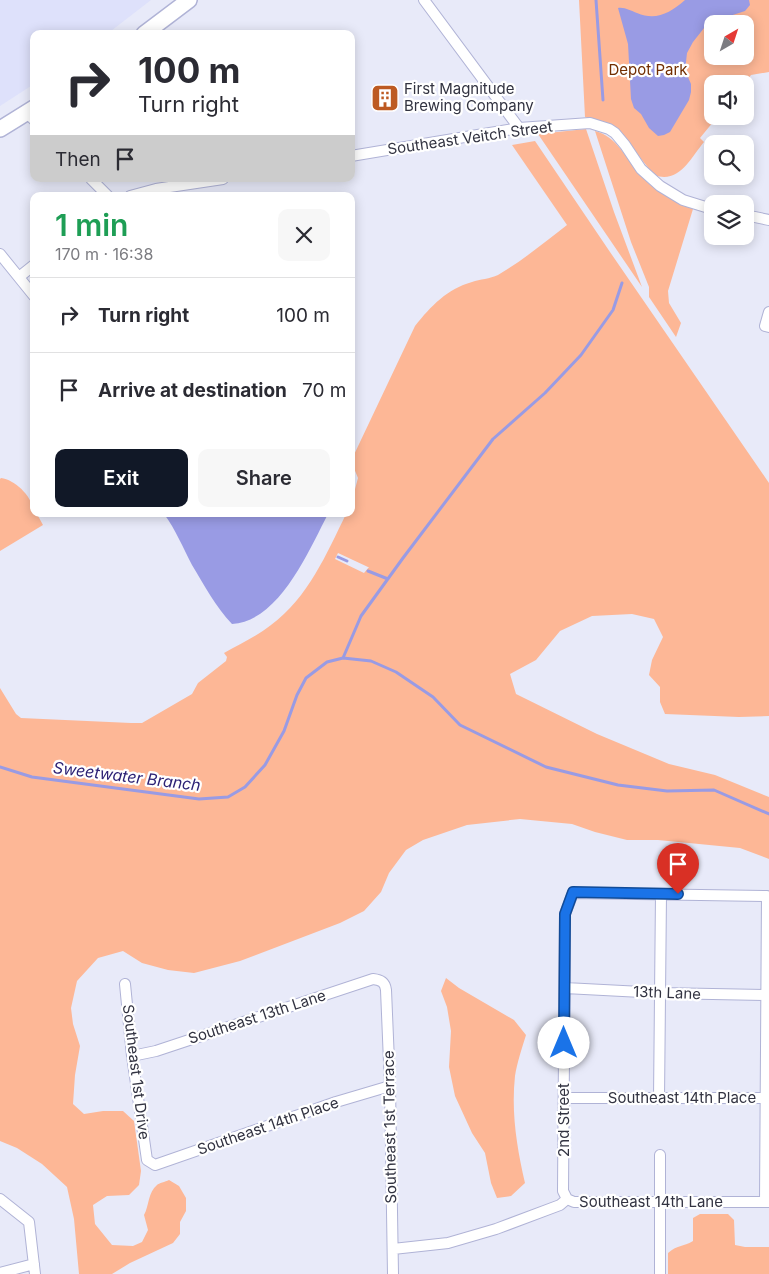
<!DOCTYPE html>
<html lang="en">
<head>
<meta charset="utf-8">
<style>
  :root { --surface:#fff; --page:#f7f7f7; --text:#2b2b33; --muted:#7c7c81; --line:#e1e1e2; --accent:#111827 }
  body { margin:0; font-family:Inter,sans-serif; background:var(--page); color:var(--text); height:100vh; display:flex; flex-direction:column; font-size:19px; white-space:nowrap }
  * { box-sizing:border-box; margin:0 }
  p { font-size:16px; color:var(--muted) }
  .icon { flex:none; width:28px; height:28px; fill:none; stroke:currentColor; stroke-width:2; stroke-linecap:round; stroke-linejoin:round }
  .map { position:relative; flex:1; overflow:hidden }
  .details { position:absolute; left:30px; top:192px; width:325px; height:325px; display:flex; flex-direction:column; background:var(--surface); border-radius:10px; box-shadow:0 2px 12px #0003 }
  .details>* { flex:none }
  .top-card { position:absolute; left:30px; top:30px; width:325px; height:152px; border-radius:10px; box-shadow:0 2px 12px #0003; background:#fff; color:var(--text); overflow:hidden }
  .needle { width:32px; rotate:39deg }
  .controls { position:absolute; left:704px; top:15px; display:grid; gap:10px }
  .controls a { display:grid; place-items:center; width:50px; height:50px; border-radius:10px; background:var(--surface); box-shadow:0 2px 12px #0003; font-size:25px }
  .pin { position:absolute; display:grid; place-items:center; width:42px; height:42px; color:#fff; margin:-51px -21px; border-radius:50% 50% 50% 0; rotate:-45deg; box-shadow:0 0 5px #0007 }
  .pin .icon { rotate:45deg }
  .me { position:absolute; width:55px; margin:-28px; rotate:0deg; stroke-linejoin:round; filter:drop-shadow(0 0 4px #0008) }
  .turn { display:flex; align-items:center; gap:18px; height:105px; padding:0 25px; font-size:22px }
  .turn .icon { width:65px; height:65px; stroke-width:2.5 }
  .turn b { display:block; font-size:35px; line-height:42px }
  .then { display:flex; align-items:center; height:48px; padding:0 25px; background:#0003; gap:10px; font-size:19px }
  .round { display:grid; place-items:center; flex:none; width:52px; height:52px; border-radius:10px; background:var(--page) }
  .head { display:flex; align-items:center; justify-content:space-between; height:85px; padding:0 25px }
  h1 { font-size:30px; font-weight:600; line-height:38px; color:#1e9e55 }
  .button { display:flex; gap:10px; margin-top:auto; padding:10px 25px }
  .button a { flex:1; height:58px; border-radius:10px; background:var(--accent); color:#fff; font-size:20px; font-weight:600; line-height:58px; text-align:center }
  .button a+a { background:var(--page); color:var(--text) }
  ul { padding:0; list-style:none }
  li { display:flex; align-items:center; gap:15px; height:75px; padding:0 25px; border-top:1px solid var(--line) }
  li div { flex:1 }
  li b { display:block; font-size:19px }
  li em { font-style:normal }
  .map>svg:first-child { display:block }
  .built { fill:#dee1fb }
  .green { fill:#fdb796; fill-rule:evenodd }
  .water { fill:#999be4 }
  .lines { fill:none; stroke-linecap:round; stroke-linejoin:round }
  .stream { stroke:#999be4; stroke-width:3 }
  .minor-casing { stroke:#b0b3d6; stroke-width:12 }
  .secondary-casing { stroke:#b0b3d6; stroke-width:18 }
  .minor { stroke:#fff; stroke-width:10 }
  .secondary { stroke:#fff; stroke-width:15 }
  .route-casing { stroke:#114b97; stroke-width:12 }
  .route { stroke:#1a73e8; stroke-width:9 }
  .labels { text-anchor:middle; stroke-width:4.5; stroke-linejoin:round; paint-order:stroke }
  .park-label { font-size:15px; fill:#722e01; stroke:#fff }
  .poi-label { font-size:15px; fill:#323341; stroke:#fff; text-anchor:start }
  .street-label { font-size:15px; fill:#323341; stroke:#fff }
  .water-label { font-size:16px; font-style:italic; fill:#2d2275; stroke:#fff }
</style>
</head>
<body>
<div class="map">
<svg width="769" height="1274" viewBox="0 0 769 1274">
  <rect width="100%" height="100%" fill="#e8eaf9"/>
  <path class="built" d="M0,0h151l-44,34h-73v50l-34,22z"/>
  <path class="green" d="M579,0h190v72l-18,3 -7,9h-32v32h6l-18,22 4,4c-14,17 -25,42 -50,33l-36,-45 -33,-13zM712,24h33v32h-33z
    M586,129l28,83 28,75 -104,-153z
    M595,131c22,5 32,29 46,45 15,16 32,25 52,33l-25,82 1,12 12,20 -5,14 -27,-40v-10l-18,-45z
    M535,141l75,111 159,231v233l-30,1 -74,-3 -5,-12v-15l-11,-12 3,-15 11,-23 -9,-18 -22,-5 -40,2 -32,15 -24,29 -26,14 6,20 81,40 72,30 46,11 54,22v62l-29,-11 -82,-8h-31l-32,-8 -23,-8 -52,-5 -53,6 -44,15 -17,10 -17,23 -8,19 -17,19 -24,12 -100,38 -46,12 -26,-3 -26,-7 -19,-12 -25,7 -21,23 -6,27 2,16 7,22 -5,29 -2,29 11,10 19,-3h20l11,10 7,50 -2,14 -10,10 -22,1 -14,9 2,19 17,21 21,1 9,-4 6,-12 -4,-15c5,-9 4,-23 13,-30 2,-2 8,-3 12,-5l10,6 7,12v13l-6,11v12l-7,9 -43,20 -18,11h-33l-5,-55 -7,-32 -25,-23 -25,-16 -17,-7v-453l16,26 5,4 110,5h11l50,-29 6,-11 28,-22 1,-4 -3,-4c16,-9 33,-17 47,-28 37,-27 56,-72 75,-111h5v-10l7,-26 -7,-17 64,-135c16,-20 32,-37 57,-44 8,-3 18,-3 26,-7 24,-14 47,-33 69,-50l-55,-80zM338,553l30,14h1l-5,6 -29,-14z
    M1,478c15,2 33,20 33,36h3l6,11 -43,26v-72z
    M446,978l13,10 55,32 12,15c-4,13 -9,28 -11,41 -4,37 2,72 10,107l-14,13 -14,2 -6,-15 -6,-30 -13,-20 -17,-37 -6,-29 2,-36 -4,-24 -6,-16z
    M700,1214h28l6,6 1,25 10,2h24v27h-101v-21c9,-8 15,-6 25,-12v-23z"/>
  <path class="water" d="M685,0h64l1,5 -5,6 -37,12 -15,19 -6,11 -1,9 -1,8 6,14v8l-2,8 -19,32 -6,3 -6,1 -9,-8 -8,-14 -7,-6 -3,-9 -3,-55 -10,-36c7,-1 13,3 19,5 19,8 33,0 48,-13z
    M164,514h164c-19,36 -48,107 -96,110 -16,-17 -28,-39 -40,-59 -9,-17 -16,-35 -28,-51z"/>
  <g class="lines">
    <path class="stream" d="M596,0l7,100
      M338,557l9,4
      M368,571l20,8
      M343,658l18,-42 42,-58 90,-119 52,-46 36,-38 32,-45 9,-27
      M0,767l32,10 167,22 29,-2 17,-10 20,-22 19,-34 13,-36 9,-17 21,-16 16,-4 28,3 25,11 37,25 27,28 86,42 72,18 49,6 47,-1 55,24"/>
    <defs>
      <path id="minor" d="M424,0l95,128
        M27,113l7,7
        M351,156l168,-28 71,-5 19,6 6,4 10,12 16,24 19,17 23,14 29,9
        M91,179l17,17
        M130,196l26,-7 67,-10
        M745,215l24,5
        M0,254l34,42
        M19,277l15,-12
        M769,312l-4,14 4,1
        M125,984l7,72 15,104 8,5 181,-63 54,-16
        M565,988l96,5 108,2
        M132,1056l24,-5 217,-72c8,1 12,3 13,11l4,96 3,188
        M564,1098h205
        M659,1099l2,-205
        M660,1155v119
        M0,1199l29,23 6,52
        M567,1199l-4,-8 2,-277 8,-21 194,3 -2,306
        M567,1199l7,3h195
        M393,1249l55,-6 48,-14 64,-24 7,-6
        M0,1273l34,-9"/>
      <path id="secondary" d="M144,34l45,-34
        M0,129l34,-21"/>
    </defs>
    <use href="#minor" class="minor-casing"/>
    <use href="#secondary" class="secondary-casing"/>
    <use href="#minor" class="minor"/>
    <use href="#secondary" class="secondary"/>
  </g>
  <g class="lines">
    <defs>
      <path id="route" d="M564,1043l1,-129 8,-22 105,2"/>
    </defs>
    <use href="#route" class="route-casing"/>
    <use href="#route" class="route"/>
  </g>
  <defs>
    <symbol id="building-square" viewBox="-11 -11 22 22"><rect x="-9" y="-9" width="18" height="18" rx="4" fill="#bd5a22" stroke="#fff"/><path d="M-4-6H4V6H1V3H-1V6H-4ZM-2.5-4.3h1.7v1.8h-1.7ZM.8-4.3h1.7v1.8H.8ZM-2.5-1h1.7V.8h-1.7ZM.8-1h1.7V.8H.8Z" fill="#fff"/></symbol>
  </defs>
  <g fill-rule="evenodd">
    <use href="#building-square" x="369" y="82" width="32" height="32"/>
  </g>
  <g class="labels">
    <g class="park-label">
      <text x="648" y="75">Depot Park</text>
    </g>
    <g class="poi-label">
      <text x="404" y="94">First Magnitude<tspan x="404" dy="17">Brewing Company</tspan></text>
    </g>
    <g class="street-label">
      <text transform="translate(470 138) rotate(-8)" y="5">Southeast Veitch Street</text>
      <text transform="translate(667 993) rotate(2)" y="5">13th Lane</text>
      <text transform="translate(257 1017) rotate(-18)" y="5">Southeast 13th Lane</text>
      <text transform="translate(136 1072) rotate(83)" y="5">Southeast 1st Drive</text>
      <text x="682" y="1103">Southeast 14th Place</text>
      <text transform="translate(564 1120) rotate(-90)" y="5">2nd Street</text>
      <text transform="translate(268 1126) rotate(-19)" y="5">Southeast 14th Place</text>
      <text transform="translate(390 1127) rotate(-91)" y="5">Southeast 1st Terrace</text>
      <text x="651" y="1207">Southeast 14th Lane</text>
    </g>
    <g class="water-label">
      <text transform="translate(127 776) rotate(7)" y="6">Sweetwater Branch</text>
    </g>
  </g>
</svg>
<div class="controls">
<a><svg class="needle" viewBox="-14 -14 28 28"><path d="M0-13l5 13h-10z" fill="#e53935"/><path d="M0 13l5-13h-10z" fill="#7c7c81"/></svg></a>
<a><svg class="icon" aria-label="sound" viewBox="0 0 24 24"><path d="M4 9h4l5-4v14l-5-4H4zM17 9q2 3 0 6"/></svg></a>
<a><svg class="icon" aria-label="search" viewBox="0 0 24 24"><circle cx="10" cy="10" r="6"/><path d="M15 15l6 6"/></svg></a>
<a><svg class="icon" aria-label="layers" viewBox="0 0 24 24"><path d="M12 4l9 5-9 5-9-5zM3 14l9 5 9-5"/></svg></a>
</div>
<div class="pin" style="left:678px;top:894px;background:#d93025"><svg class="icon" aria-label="arrive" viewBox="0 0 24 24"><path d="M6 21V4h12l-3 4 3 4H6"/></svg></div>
<svg class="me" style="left:564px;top:1043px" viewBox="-20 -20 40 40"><circle r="19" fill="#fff"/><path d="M0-13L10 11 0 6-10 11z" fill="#1a73e8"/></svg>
<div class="top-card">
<div class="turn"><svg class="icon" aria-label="right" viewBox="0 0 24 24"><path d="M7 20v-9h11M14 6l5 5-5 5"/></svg><div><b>100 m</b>Turn right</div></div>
<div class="then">Then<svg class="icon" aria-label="arrive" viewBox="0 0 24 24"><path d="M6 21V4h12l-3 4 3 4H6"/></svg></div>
</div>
<section class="details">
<div class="head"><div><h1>1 min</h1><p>170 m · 16:38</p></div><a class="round"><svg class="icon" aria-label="close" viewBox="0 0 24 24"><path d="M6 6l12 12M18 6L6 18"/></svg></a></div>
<ul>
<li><svg class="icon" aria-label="right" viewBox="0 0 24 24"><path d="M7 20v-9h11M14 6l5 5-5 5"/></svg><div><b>Turn right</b></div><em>100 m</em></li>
<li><svg class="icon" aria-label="arrive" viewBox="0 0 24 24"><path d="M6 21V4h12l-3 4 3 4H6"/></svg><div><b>Arrive at destination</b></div><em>70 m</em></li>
</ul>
<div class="button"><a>Exit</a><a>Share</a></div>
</section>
</div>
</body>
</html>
